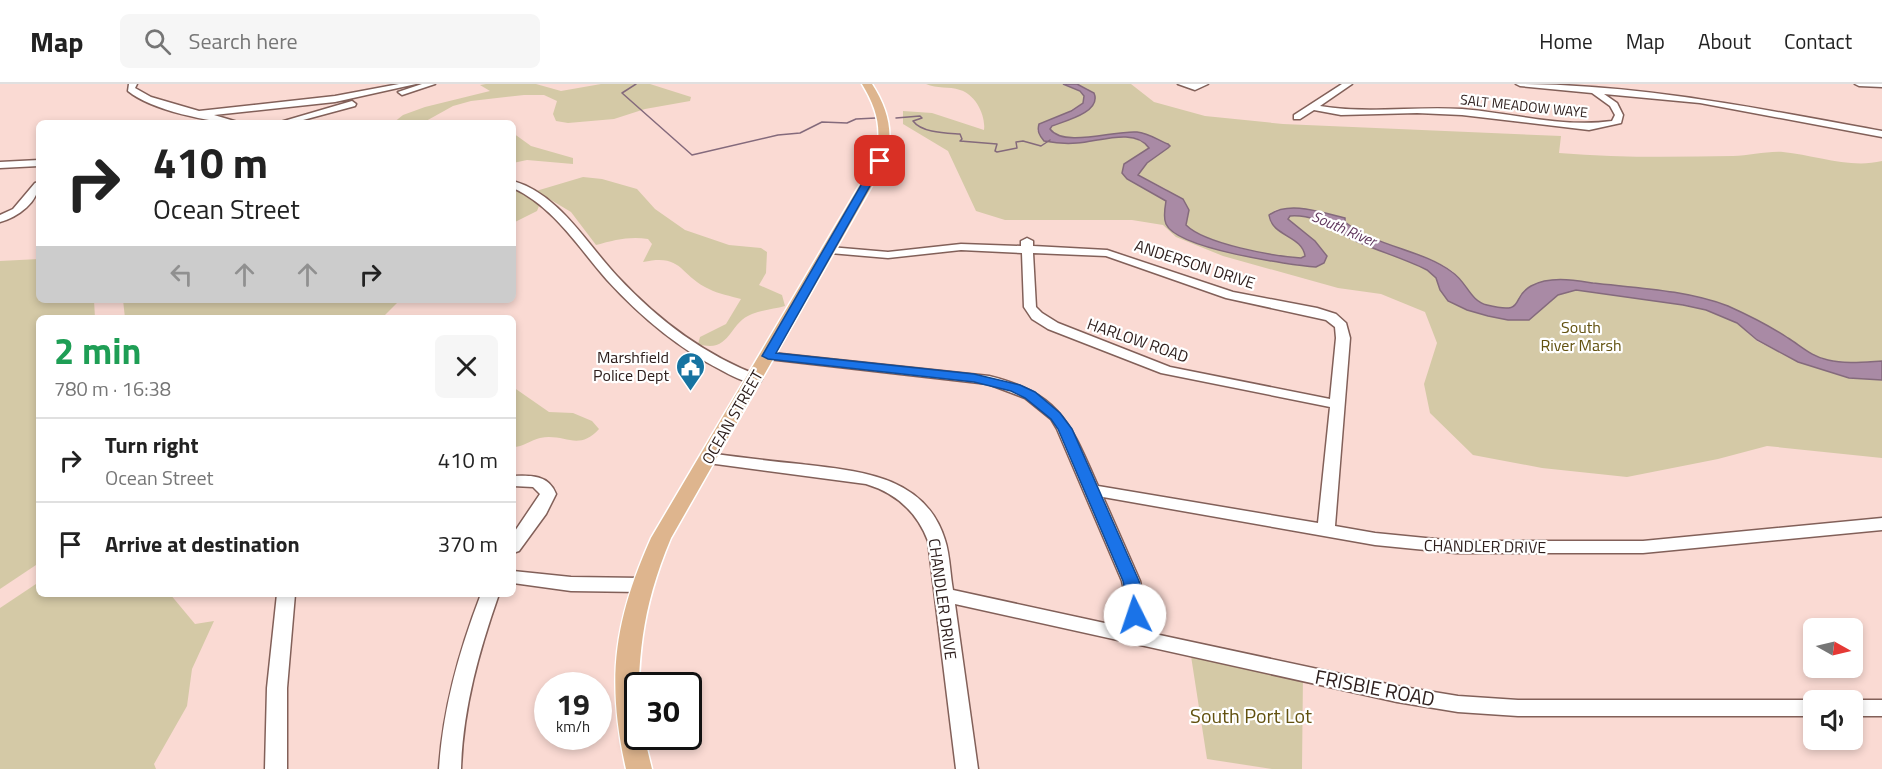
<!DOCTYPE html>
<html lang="en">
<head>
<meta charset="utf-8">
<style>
  :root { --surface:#fff; --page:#f6f6f6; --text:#222; --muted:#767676; --line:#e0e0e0 }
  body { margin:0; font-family:"Titillium Web",sans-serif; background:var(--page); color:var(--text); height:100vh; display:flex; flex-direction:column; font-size:22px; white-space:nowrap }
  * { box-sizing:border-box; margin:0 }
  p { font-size:20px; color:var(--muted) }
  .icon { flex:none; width:33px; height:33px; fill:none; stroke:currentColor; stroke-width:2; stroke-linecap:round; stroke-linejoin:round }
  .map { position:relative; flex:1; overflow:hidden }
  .sheet { position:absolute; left:36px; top:231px; width:480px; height:282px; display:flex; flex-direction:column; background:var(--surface); border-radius:9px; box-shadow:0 3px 9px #0003 }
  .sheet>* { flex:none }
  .banner { position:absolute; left:36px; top:36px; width:480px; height:183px; border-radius:9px; box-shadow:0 3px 9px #0003; background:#fff; color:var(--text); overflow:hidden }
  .needle { width:39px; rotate:98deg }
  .buttons { position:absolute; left:1803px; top:534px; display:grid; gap:12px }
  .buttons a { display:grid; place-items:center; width:60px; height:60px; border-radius:9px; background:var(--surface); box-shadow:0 3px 9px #0003; font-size:30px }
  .speed { position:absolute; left:534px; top:588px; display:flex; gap:12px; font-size:30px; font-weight:700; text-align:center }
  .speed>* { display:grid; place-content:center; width:78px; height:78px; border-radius:50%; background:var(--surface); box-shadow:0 3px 9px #0003; line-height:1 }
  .speed small { font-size:15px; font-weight:400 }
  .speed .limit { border:3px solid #111; border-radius:9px; background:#fff; color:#111 }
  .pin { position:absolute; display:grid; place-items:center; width:51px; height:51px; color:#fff; margin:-26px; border-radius:12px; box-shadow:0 3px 9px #0006 }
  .me { position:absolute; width:66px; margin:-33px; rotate:356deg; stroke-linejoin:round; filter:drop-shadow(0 0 4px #0008) }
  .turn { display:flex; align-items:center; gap:21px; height:126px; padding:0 18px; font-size:27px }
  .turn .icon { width:78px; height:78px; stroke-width:2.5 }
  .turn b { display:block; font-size:42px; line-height:51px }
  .lanes { display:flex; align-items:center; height:57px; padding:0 18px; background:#0003; justify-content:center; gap:30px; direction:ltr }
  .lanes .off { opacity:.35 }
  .round { display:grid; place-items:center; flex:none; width:63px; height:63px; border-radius:9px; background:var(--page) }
  .headline { display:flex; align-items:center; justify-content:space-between; height:102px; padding:0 18px }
  h1 { font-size:36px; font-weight:700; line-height:45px; color:#1e9e55 }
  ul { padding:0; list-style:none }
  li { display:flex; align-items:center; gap:18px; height:84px; padding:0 18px; border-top:2px solid var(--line) }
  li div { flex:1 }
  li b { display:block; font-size:22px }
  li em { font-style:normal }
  header { display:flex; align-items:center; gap:36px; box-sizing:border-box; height:84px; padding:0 30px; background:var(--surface); border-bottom:2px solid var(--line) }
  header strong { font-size:28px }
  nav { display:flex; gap:33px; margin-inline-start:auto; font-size:21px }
  .search { width:420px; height:54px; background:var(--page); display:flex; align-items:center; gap:15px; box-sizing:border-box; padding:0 21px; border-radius:9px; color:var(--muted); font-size:22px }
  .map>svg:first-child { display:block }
  .green { fill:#d4c9a6 }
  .water { fill:#a98aa5; stroke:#846a7c; stroke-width:1.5 }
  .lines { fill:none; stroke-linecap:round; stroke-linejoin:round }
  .stream { stroke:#846a7c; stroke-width:1.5 }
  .minor-casing { stroke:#826059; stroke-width:3 }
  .major-casing { stroke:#fff; stroke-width:3 }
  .minor { fill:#fff; fill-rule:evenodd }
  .major { fill:#deb58e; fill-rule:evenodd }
  .route { fill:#1a73e8; stroke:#114b97; stroke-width:1.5 }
  .labels { text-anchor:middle; stroke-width:4.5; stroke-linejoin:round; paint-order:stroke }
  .far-street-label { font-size:14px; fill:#2f201e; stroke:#fff }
  .far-water-label { font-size:15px; font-style:italic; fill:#5e345b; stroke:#fff }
  .street-label { font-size:16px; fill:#2f201e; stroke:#fff }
  .park-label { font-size:16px; fill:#62510f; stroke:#fff }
  .poi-label { font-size:16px; fill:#2f201e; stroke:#fff; text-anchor:end }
  .near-street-label { font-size:20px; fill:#2f201e; stroke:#fff }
  .near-park-label { font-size:20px; fill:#62510f; stroke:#fff }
</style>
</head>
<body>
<header>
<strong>Map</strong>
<div class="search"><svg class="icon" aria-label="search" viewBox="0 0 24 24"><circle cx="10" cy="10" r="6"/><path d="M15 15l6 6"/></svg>Search here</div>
<nav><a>Home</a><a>Map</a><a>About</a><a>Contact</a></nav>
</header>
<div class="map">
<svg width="1882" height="685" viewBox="0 0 1882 685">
  <rect width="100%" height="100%" fill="#fadad3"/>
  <path class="green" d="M486,0h50l25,7 40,-7h49l41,13 -1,4 -45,8 -31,10 -46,4 -12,-2 -3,-7 4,-13 -13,-6h-20l-53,6 -18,5 -27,15 2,2h-35l10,-8 22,-8 65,-16 -10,-6z
    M926,0h137l17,7 4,5 -1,7 -46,27 7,11c11,2 22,3 33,2 22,-1 56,-15 72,5l-25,16 19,23 23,14c-1,7 -3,17 0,23 11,24 124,41 151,43l-2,-26 -27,-22 2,-4c27,-1 44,16 68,27 23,10 47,17 69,28l9,8 4,12 27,20 21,6 20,4h21l29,-25 18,-5 107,15 23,5 31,13 20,18 41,21 51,16 33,2v78l-115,-12 -49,13 -91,18 -85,-9 -69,-13 -43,-42 -6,-29 13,-41 -12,-31 -44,-18 -43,-6 -115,-32 -47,-19 -13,-12 -31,-5h-127l-29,-9 -28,-60 -45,-27v-13l29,2 52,17c2,-15 -9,-36 -24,-40 -11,-4 -23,-1 -34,-6z
    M1077,0h54l23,18 51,14 78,8 278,12 -2,17c58,5 116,4 174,3 16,0 33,-5 50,-4 32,3 67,17 99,9v200c-24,1 -46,3 -68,-5l-88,-50 -21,-7 -132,-19h-16l-36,15c-6,18 -27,16 -42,7 -11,-6 -15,-22 -27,-31 -18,-13 -43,-18 -64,-27 -33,-13 -75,-41 -113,-34l-6,9c9,16 35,20 36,37l-4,2c-28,-2 -95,-14 -115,-33l3,-15 -23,-21 -28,-14 9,-12 21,-19c-10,-4 -20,-11 -31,-12 -22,-2 -73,16 -87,-3 9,-9 28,-12 40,-21l-2,-19z
    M513,49l18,13 42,12v6l-46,-4 -14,3z
    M583,93l19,2 35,10 18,20 30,21 44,15 32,3 6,4 -1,21 -7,12 23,10 3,11c-11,3 -23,4 -33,8 -24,9 -21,40 -54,30l2,-7 26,-13 15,-25c-10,-3 -23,-5 -32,-10 -30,-14 -26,-36 -66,-27l9,-18 -4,-5c-18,-3 -34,1 -52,6l-25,-33 -35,-21z
    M513,105l14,5 12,12 -2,5 -24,12z
    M39,175v41h55l1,18h-56v245l-39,26v-328z
    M123,216h277l-18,18h-257z
    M513,303l36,25 24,1 19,8 7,8c-21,23 -34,4 -59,9 -9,2 -17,9 -27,9z
    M39,498v12h131l25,30 19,-3 -22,48 -5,37 -33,58 2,5h-156v-161z
    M1191,572l112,17 -1,96h-30l-65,-10z"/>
  <path class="water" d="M1063,0h14l17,9c8,19 -29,28 -42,33l-2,3c14,19 65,1 87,3 11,1 21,8 31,12l2,2 -2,2 -21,15 -9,12 45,24 6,11 -3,15c19,19 87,31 115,33l4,-2c-3,-21 -33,-19 -36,-41 20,-15 54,-2 76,3v4c31,25 76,27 107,50 15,10 18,29 35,33 41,10 22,-7 44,-19 19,-10 42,-6 62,-3 44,5 93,7 135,23 20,9 42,20 60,32 13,8 24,19 40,22 17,4 36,2 54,1v19l-33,-2 -51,-16 -41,-22 -20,-17 -31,-13 -23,-5 -107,-15 -18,5 -29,25h-21l-20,-4 -21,-6 -19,-9 -8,-11 -4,-12 -9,-8c-22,-11 -46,-18 -69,-28 -24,-11 -40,-28 -68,-26l-2,3 27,22 12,15 -3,7 -8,4c-26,-2 -139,-18 -150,-43 -3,-6 -1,-17 0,-23l-39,-22 -5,-6 2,-9 25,-16c-14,-21 -51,-6 -72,-5 -11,1 -22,0 -33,-2 -5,-6 -7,-10 -5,-17l32,-13 12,-8 1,-7 -4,-5z"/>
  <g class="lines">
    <path class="stream" d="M636,0l-14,9 70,62 86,-20 22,-2 22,-11 25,1 9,-4 20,-1
      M896,34l24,-2 2,2 -9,3c9,12 33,12 47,13l2,5 -2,2 37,3 -2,7 2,1 20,-4 -1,-6 7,-1 18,5 9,-6"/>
    <defs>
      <path id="minor" d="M129,0h8l-2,4 16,9 48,14 136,-15 64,-12h17l-81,18 -121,13 27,8c-30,0 -90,-13 -113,-32z
        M422,0h13l-33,11 -4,-3z
        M1178,0h30l-13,6z
        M1342,0h10l-32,22c47,8 95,0 142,3 50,4 101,19 150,12l3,-6 -5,-9 -18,-13 -72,-7 -4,-2c124,0 245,25 366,47v6l-182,-34 -96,-9 13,9 6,12 -2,8 -32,7 -127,-15 -45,-2 -76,2 -27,-5 -14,9h-6v-4z
        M1855,0h27v3l-23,-1z
        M352,17l4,3 -1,2 -63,17h-15z
        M39,76v6l-39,2v-6z
        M513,97c46,13 73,62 104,95 41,44 87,79 143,100l2,3 -2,3c-12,3 -28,-6 -39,-12 -43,-22 -81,-54 -114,-90 -29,-33 -53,-73 -94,-92z
        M39,98c0,20 -21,35 -39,40v-7l13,-6 22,-26z
        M1027,154l6,3v5l74,4 126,42 84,16 19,6 10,9 4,15 -15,188 40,7 81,8h187l239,-23v12l-239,23h-187l-81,-8 -272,-48 37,84 5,24 -4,26 256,55 61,10 60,4h299h-3v16h-296l-60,-4 -61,-10 -442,-98 23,165h-22l-28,-228c-11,-29 -32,-48 -62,-57l-158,-21 -8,-5 8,-5c30,4 61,8 92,11 56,7 125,10 145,76 5,15 5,34 8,50l170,37 4,-22 -5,-24 -65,-152 -6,-10 -26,-21 -37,-14 -220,-25 -5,-1 -2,-3 2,-3 226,24c72,18 81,47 109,110l220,37 12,-116 -169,-34 -113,-44 -16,-10 -8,-12 -2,-54 -61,-3 -73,8 -58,-5 -6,-3 6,-3 58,5 73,-8 60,2v-5zM1033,169l73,3 120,42 100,22 9,7 1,11 -6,61 -160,-32 -112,-44 -16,-10 -6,-6z
        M513,392c18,-1 36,-1 43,18l-10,20 -27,37 -6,2v-19l27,-40 -7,-7 -20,-1z
        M513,487l58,6 71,1 6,2 3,5 -3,5 -6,2 -71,-1 -58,-8z
        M277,510h18l-8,94v81h-22l2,-81z
        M481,510h18c-20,57 -36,114 -38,175h-22c4,-61 20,-118 42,-175z
        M1849,616h33v16h-30v-16z"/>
      <path id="major" d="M862,0h10c16,25 22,48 14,77l-215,377c-31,74 -33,121 -33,198h6l8,33h-26c-20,-89 -12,-148 25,-231l223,-377c9,-29 4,-51 -12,-77z"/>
    </defs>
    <use href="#minor" class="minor-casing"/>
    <use href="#major" class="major-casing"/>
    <use href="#minor" class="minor"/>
    <use href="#major" class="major"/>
  </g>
  <path class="route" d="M880,74l4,3 -108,192 198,21 46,11 15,7 25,21 12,16 67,152c4,12 7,27 2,39l-6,2 -6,-2c-6,-11 -3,-27 -6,-39l-65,-152 -7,-10 -26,-21 -14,-7 -37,-9 -206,-23 -6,-3 113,-195z"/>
  <defs>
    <symbol id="civic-pin" viewBox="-11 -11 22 30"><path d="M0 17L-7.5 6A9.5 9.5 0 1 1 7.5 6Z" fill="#1673a1" stroke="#fff"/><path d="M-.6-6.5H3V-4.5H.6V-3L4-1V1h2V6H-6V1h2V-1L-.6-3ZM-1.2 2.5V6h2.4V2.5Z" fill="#fff"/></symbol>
  </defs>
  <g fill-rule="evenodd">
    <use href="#civic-pin" x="674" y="266" width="33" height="45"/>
  </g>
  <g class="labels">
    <g class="far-street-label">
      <text transform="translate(1524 22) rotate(6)" y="5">SALT MEADOW WAYE</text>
    </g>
    <g class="far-water-label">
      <text transform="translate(1344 145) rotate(23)" y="5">South River</text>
    </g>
    <g class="street-label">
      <text transform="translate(1195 180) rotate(18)" y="6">ANDERSON DRIVE</text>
      <text transform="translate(1138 256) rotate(19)" y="6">HARLOW ROAD</text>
      <text transform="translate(732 333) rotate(-60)" y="6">OCEAN STREET</text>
      <text transform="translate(1485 462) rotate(1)" y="6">CHANDLER DRIVE</text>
      <text transform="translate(943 515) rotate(82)" y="6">CHANDLER DRIVE</text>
    </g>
    <g class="park-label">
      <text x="1581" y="249">South<tspan x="1581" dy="18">River Marsh</tspan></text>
    </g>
    <g class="poi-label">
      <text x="669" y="279">Marshfield<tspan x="669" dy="18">Police Dept</tspan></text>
    </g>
    <g class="near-street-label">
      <text transform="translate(1375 604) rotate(11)" y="7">FRISBIE ROAD</text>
    </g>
    <g class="near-park-label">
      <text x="1251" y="639">South Port Lot</text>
    </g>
  </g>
</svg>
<div class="buttons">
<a><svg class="needle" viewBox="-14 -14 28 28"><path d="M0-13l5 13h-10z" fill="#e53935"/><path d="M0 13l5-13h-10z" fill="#767676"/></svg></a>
<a><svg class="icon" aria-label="sound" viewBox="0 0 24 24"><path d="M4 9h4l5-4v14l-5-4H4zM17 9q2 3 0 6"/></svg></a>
</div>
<div class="speed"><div>19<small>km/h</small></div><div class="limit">30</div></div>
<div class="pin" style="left:880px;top:77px;background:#d93025"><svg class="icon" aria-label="arrive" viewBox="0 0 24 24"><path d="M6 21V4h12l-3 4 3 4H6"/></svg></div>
<svg class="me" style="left:1135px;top:531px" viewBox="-20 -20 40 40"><circle r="19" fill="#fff"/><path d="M0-13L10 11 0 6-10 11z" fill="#1a73e8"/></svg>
<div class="banner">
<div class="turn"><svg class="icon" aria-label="right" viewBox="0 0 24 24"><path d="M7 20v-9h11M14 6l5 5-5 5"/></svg><div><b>410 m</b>Ocean Street</div></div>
<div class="lanes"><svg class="icon off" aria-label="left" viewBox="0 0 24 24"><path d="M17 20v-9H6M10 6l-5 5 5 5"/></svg><svg class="icon off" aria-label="ahead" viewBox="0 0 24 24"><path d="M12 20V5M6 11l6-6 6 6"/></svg><svg class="icon off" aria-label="ahead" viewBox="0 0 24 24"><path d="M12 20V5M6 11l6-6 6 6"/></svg><svg class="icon" aria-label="right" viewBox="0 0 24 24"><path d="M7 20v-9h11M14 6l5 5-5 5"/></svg></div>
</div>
<section class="sheet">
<div class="headline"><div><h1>2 min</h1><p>780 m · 16:38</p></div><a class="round"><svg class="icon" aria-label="close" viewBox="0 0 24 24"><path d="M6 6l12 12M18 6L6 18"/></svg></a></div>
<ul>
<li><svg class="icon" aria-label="right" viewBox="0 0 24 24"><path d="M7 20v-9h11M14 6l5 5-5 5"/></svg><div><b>Turn right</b><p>Ocean Street</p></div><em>410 m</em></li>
<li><svg class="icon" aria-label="arrive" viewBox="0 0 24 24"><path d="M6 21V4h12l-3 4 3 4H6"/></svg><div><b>Arrive at destination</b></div><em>370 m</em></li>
</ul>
</section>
</div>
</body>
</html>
